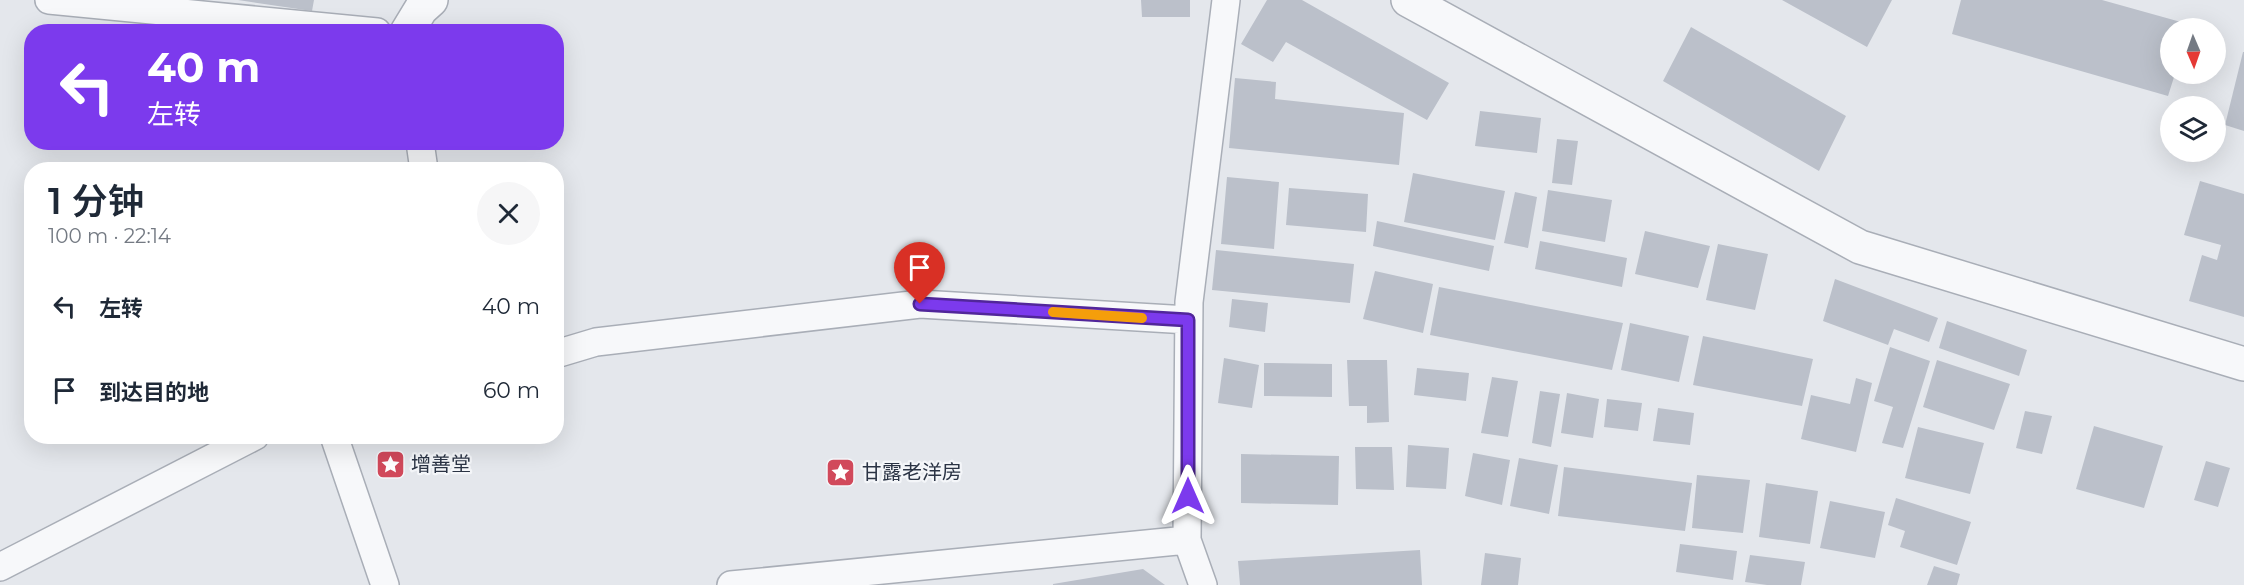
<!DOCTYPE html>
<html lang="zh">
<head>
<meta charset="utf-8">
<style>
  :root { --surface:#fff; --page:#f6f6f7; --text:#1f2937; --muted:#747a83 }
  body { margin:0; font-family:Montserrat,"Noto Sans SC",sans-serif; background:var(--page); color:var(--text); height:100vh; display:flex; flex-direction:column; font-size:22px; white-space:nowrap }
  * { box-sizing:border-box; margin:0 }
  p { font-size:20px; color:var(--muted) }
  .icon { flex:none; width:33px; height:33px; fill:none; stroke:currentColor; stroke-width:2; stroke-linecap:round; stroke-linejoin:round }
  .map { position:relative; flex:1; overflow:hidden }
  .details { position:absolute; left:24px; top:162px; width:540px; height:282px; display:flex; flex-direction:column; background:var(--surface); border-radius:24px; box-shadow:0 6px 24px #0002 }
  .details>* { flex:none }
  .top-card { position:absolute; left:24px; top:24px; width:540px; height:126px; border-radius:24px; box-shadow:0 6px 24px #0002; background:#7c3aed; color:#fff; overflow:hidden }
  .needle { width:39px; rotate:178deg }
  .controls { position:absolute; left:2160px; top:18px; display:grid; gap:12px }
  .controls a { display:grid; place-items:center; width:66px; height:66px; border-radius:50%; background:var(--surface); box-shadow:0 6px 24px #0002; font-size:30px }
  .pin { position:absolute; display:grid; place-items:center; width:51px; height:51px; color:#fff; margin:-62px -26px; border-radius:50% 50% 50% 0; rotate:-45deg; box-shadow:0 0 6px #0007 }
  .pin .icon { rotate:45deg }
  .me { position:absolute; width:66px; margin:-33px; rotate:0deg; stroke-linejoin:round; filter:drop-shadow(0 0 4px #0008) }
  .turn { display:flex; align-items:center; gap:21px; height:126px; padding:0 24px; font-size:27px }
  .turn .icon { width:78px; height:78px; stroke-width:2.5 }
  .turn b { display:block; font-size:42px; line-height:51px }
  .round { display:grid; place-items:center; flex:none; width:63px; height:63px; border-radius:32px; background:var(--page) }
  .overview { display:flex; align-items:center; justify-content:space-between; height:102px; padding:0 24px }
  h1 { font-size:36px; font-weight:600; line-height:45px }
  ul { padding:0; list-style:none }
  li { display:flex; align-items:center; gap:18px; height:84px; padding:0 24px }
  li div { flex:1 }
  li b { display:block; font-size:22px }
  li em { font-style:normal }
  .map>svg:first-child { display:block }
  .building { fill:#bbc0ca }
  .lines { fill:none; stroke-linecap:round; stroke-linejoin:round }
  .minor-casing { stroke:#a9aeb7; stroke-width:30 }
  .tertiary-casing { stroke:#a9aeb7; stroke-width:36 }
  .minor { stroke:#f7f8fa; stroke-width:27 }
  .tertiary { stroke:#f7f8fa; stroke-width:33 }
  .route-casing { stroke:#51269a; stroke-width:15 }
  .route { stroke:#7c3aed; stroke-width:10 }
  .slow { stroke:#f59e0b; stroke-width:10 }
  .labels { text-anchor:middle; stroke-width:4.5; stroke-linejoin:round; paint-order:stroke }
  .poi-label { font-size:20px; fill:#2b3445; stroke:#f4f6f9; text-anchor:start }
</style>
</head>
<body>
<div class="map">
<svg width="2244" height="585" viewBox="0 0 2244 585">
  <rect width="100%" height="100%" fill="#e4e7ec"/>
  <path class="building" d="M238,0h76l-2,11z
    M1141,0h49v17h-48z
    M1267,0h35l147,83 -22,37 -141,-78 -13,20 -32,-18z
    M1782,0h110l-25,47z
    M1961,0h141l86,24 -1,4h-17v46h5l-7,22 -216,-62z
    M1691,27l155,89 -27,55 -156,-90z
    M2243,52h1v79l-19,-6z
    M1235,78l41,4 -1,17 129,14 -5,52 -170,-17z
    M1480,111l61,7 -4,35 -62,-7z
    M1557,139l21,2 -6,44 -20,-2z
    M1413,173l92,18 -10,49 -91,-18z
    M1227,177l52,5 -5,67 -53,-5z
    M2200,181l44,13v123l-55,-16 13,-46 15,5 4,-15 -37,-10z
    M1289,188l79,6 -2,38 -80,-7z
    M1548,190l64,10 -7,42 -63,-11z
    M1515,192l22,5 -9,51 -24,-5z
    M1377,221l117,25 -5,25 -116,-25z
    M1645,231l65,15 -12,42 -63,-14z
    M1540,241l87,17 -5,29 -87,-18z
    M1718,244l50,10 -13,56 -49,-10z
    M1216,250l138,14 -4,39 -138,-13z
    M1375,271l58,13 -10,49 -60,-14z
    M1835,279l103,39 -9,24 -35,-13 -6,16 -65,-24z
    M1439,287l184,36 -11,47 -182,-35z
    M1232,299l36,4 -3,29 -36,-5z
    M1947,321l80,29 -8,26 -80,-28z
    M1630,323l59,13 -10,46 -58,-12z
    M1703,336l110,23 -11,47 -109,-21z
    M1890,347l40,14 -27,87 -21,-5 11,-36 -19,-6z
    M1224,358l35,7 -7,43 -34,-5z
    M1347,360h40l2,62 -22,1v-17h-18z
    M1937,360l73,24 -16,46 -71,-23z
    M1264,363l68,1v33l-68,-1z
    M1417,368l52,5 -3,28 -52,-6z
    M1492,377l26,4 -10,56 -27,-4z
    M1856,378l16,5 -16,69 -55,-13 10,-44 39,9z
    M1540,391l20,3 -9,53 -19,-4z
    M1567,393l32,6 -6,39 -32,-5z
    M1607,399l35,4 -4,28 -34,-4z
    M1658,408l36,5 -4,32 -37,-4z
    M2025,411l27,5 -10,38 -26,-6z
    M2094,426l69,20 -19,62 -68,-19z
    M1918,427l66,16 -14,51 -65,-16z
    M1408,445l41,3 -3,41 -40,-2z
    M1355,447h37l2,43 -38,-1z
    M1473,453l37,7 -8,45 -37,-9z
    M1241,454l98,2 -1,49 -97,-2z
    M1519,458l39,7 -9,49 -39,-8z
    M2206,461l24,7 -12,39 -24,-7z
    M1564,467l128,16 -7,48 -127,-15z
    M1697,475l53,5 -7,53 -51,-5z
    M1766,483l52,8 -8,53 -51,-7z
    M1896,498l75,24 -14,43 -57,-18 5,-16 -17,-6z
    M1830,501l55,11 -10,46 -55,-10z
    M1680,544l57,7 -4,29 -57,-8z
    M1420,550l2,35h-182l-2,-24z
    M1485,553l36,5 -3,27h-37z
    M1750,555l55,7 -4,23h-34l-22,-3z
    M1934,566l26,8 -3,11h-30z
    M1143,569l22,16h-112v-1z"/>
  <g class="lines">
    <defs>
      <path id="minor" d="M49,0l328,32
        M420,142l4,28
        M556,354l40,-12 324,-38 268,16
        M334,436l51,149
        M0,567l255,-131
        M731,585l456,-45
        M1203,585l-16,-45 2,-238 37,-302"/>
      <path id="tertiary" d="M1408,0l452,247 384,117
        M407,32l14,-23 10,-9"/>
    </defs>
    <use href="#minor" class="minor-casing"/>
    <use href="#tertiary" class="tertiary-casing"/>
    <use href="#minor" class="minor"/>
    <use href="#tertiary" class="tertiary"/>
  </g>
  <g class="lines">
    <defs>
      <path id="route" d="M920,304l268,16v176"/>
    </defs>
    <use href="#route" class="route-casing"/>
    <use href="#route" class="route"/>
    <path class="slow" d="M1053,312l89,6"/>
  </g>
  <defs>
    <symbol id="sight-square" viewBox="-11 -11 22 22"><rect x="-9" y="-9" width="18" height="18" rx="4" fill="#d1495b" stroke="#f4f6f9"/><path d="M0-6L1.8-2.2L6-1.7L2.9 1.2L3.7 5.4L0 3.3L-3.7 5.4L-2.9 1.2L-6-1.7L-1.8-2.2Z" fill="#fff"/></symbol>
  </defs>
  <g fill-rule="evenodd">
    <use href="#sight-square" x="374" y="448" width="33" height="33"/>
    <use href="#sight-square" x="824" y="456" width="33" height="33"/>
  </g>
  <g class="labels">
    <g class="poi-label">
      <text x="411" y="471">增善堂</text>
      <text x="862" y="479">甘露老洋房</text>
    </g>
  </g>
</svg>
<div class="controls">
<a><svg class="needle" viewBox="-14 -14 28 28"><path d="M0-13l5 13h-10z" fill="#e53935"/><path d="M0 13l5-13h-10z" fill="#747a83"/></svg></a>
<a><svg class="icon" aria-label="layers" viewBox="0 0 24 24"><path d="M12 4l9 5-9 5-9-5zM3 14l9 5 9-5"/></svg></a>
</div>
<div class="pin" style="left:920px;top:304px;background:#d93025"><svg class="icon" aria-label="arrive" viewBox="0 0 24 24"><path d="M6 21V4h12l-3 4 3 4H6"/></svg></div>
<svg class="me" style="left:1188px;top:496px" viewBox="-20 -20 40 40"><path d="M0-17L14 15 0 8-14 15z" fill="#7c3aed" stroke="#fff" stroke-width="4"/></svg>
<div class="top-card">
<div class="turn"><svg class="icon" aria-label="left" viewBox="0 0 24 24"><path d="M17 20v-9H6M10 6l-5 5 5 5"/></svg><div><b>40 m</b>左转</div></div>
</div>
<section class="details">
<div class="overview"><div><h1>1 分钟</h1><p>100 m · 22:14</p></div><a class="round"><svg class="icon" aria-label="close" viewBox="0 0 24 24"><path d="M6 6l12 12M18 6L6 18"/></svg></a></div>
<ul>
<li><svg class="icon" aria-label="left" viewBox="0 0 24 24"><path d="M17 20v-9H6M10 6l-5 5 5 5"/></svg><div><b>左转</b></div><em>40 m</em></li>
<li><svg class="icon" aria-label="arrive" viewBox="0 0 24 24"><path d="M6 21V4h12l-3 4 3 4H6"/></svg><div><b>到达目的地</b></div><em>60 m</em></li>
</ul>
</section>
</div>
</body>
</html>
